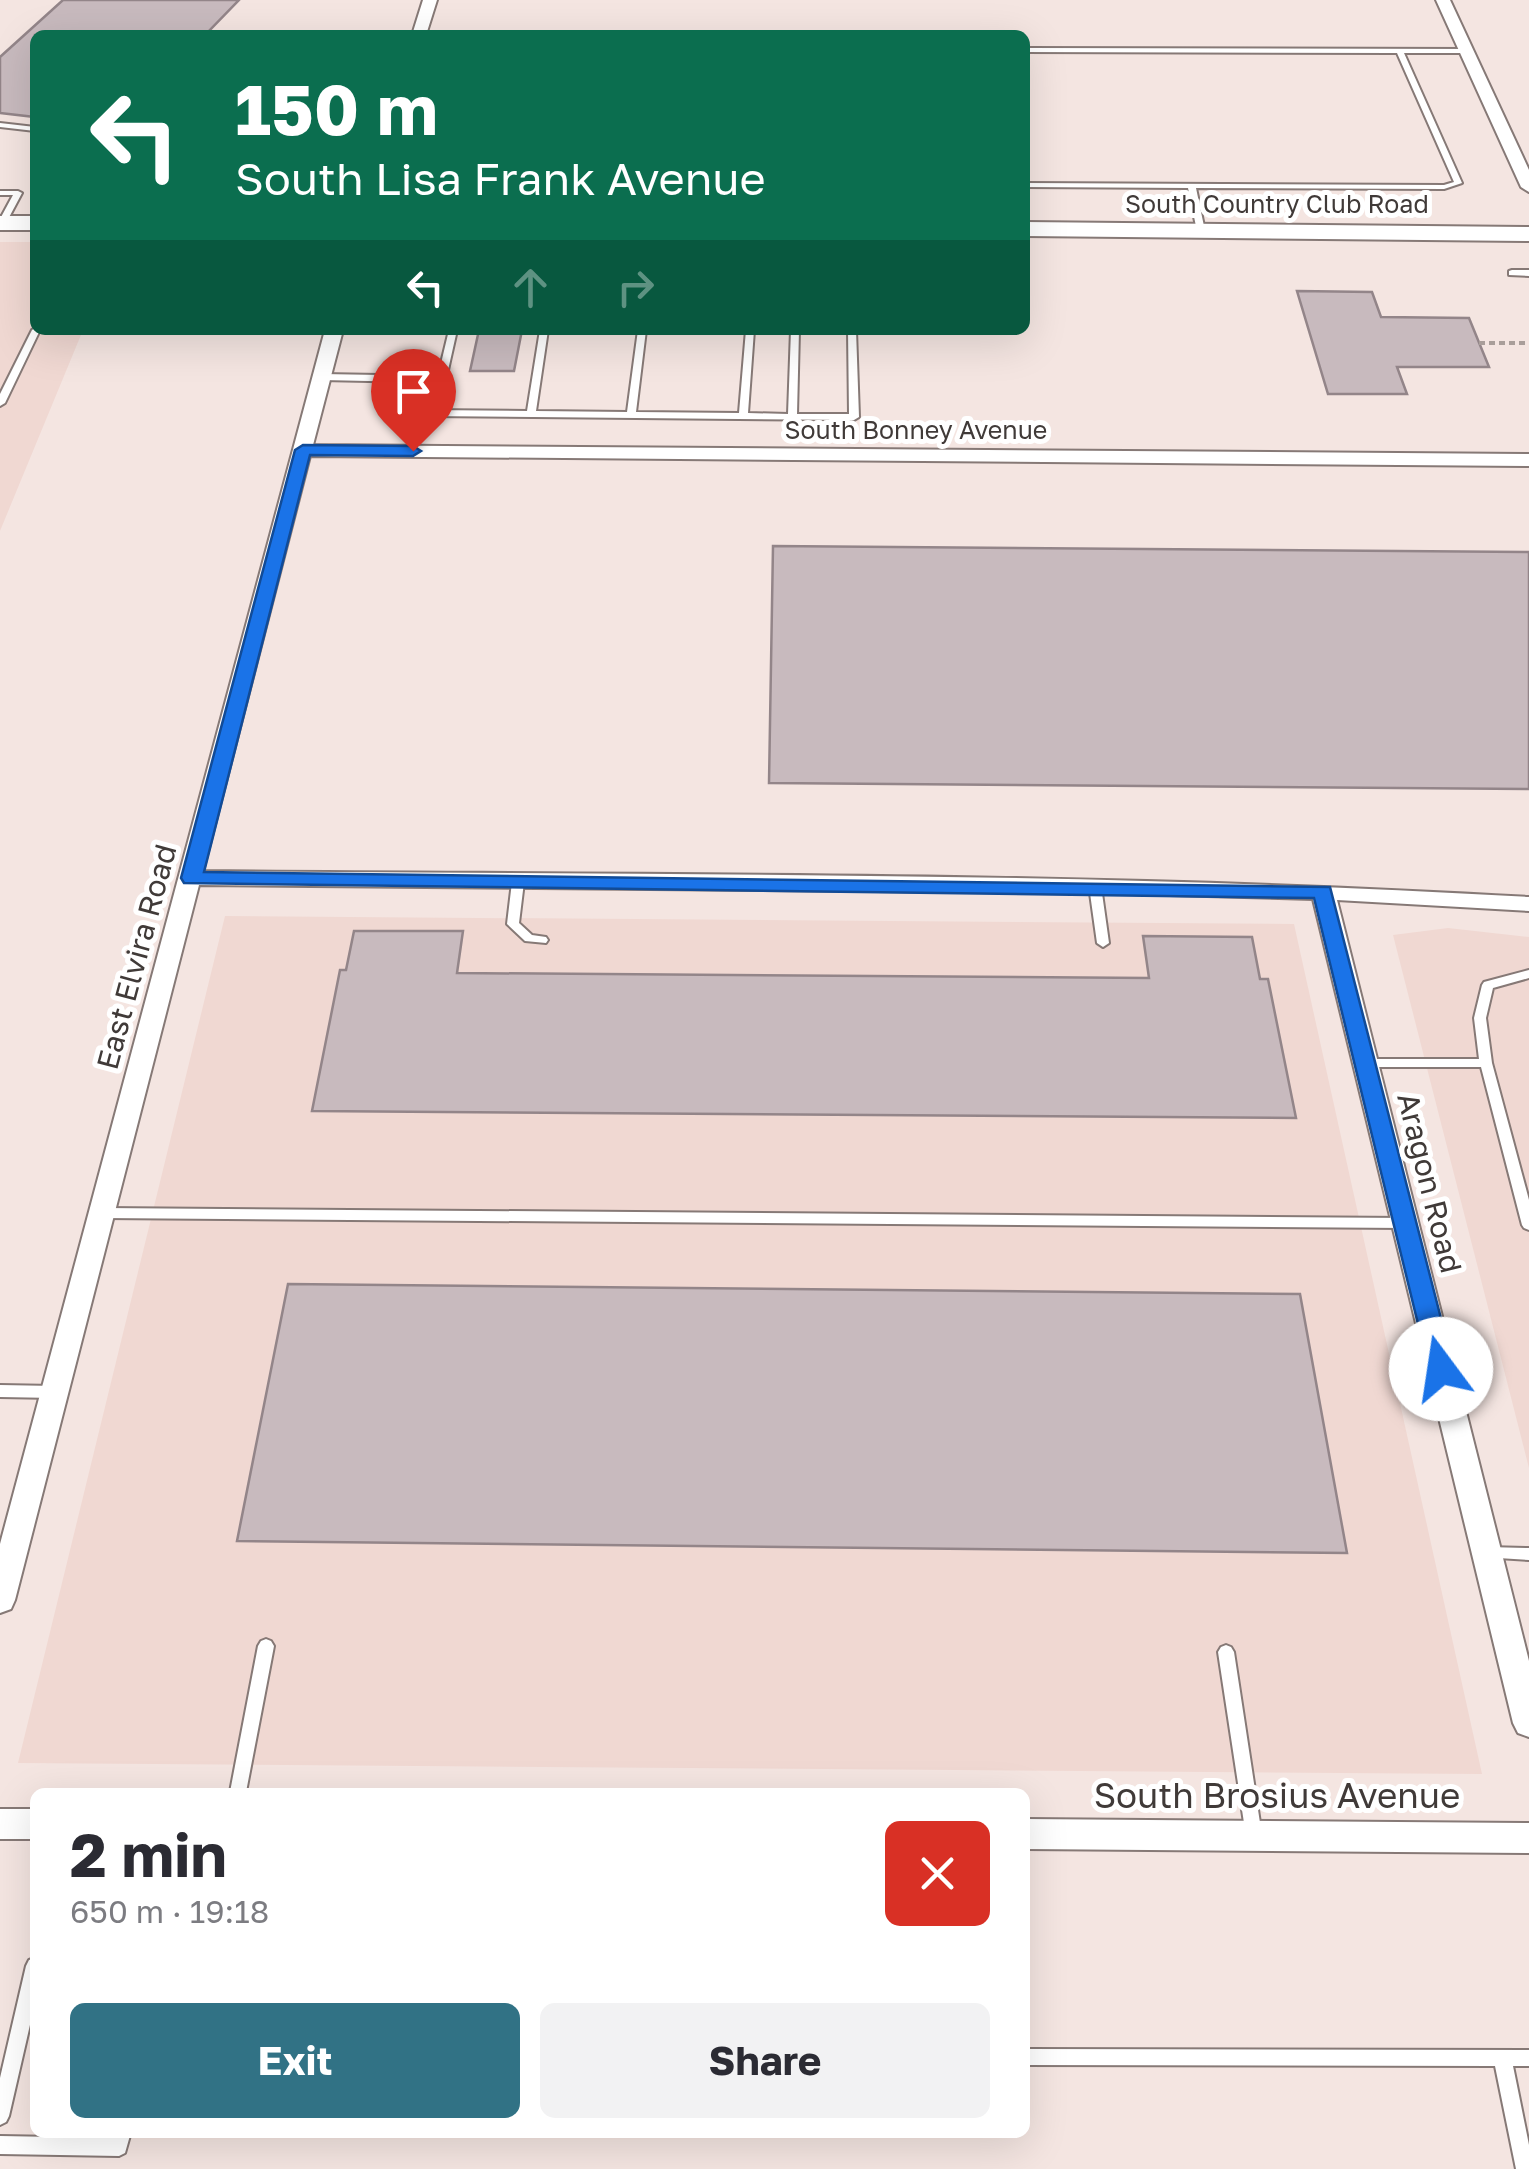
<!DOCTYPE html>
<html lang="en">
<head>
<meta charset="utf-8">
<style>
  :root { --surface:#fff; --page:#f2f2f3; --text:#2b2b33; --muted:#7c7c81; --accent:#317285 }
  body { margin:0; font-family:"Golos Text",sans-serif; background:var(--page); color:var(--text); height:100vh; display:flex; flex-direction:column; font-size:38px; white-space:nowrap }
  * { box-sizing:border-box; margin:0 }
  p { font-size:32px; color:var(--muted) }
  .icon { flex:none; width:55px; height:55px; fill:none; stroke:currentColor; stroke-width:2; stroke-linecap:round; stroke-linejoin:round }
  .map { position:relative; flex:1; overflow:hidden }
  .side { position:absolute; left:30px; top:1788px; width:1000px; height:350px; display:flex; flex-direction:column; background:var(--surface); border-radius:15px; box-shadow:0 10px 40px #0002 }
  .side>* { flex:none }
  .banner { position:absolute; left:30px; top:30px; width:1000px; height:305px; border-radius:15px; box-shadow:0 10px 40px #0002; background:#0b6e4f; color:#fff; overflow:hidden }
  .pin { position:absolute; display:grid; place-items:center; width:85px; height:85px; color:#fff; margin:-102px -42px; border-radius:50% 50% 50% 0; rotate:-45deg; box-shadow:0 0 10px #0007 }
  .pin .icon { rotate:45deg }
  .me { position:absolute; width:110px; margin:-55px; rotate:346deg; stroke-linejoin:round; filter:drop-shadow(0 0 8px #0008) }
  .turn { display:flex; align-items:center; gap:35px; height:210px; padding:0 40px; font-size:45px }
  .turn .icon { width:130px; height:130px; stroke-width:2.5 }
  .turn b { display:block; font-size:70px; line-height:85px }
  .lanes { display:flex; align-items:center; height:95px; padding:0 40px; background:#0003; justify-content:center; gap:50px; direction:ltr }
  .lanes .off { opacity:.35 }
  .round { display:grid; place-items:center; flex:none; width:105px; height:105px; border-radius:15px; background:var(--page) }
  .headline { display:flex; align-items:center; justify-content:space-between; height:170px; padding:0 40px }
  h1 { font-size:60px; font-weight:700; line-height:75px }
  .action { display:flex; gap:20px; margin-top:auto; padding:20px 40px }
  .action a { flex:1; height:115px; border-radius:15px; background:var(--accent); color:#fff; font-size:40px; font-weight:700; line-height:115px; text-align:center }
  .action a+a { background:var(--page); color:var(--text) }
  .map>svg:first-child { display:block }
  .built { fill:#f0d8d2 }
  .building { fill:#c8babe; stroke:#938589; stroke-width:2.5 }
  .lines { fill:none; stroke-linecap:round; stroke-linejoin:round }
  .lane-casing { stroke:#867976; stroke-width:4 }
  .street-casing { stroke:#867976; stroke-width:4 }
  .secondary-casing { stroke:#867976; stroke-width:4 }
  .path { stroke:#a99e9a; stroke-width:4; stroke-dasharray:6 4; stroke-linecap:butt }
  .lane { fill:#fff; fill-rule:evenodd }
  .street { fill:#fff; fill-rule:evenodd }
  .secondary { fill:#fff; fill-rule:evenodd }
  .route { fill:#1a73e8; stroke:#114b97; stroke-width:2.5 }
  .labels { text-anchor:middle; stroke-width:10; stroke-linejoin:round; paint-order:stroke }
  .far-street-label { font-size:25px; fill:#403a38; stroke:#fff }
  .street-label { font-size:30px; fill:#403a38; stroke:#fff }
  .near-street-label { font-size:35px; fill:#403a38; stroke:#fff }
</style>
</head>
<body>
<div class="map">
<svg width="1529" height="2169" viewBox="0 0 1529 2169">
  <rect width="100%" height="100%" fill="#f4e5e1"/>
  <path class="built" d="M0,242h35v88h48l-83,201z
    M225,916l1069,8 188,850 -1464,-11z
    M1448,928l81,9v531l-136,-533z"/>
  <path class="building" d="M63,0h176l-34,35h-170v82l-35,-4v-56z
    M1297,291l75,1 9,25 88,1 20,49h-92l10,27h-79z
    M479,330h43l-8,41h-44z
    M773,546l756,6v237l-760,-6z
    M354,931h109l-6,42 692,5 -6,-42 109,1 8,42h8l28,139 -984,-7 28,-141h6z
    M288,1284l1012,10 47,259 -1110,-12z"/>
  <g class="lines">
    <defs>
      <path id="lane" d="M1025,48l445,1v4h-66l58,130 -18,6 -248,-1 9,43 -4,2 -4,-2 -9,-43 -163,-1v-4l419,2 10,-3 -57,-129 -372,-1z
        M0,123l35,4v4l-35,-4z
        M0,191h18l4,2 -16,30 -4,2h-2v-6l13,-24h-13z
        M1512,270h17v6l-20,-1v-4z
        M35,328v2h5l-35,73 -5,3v-12l32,-64z
        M449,330h8l-11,49 -4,3h-18l-1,26 5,2 99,1 13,-81h8l-12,81 91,1 11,-82h8l-10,82 103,1 7,-83h8l-6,83 40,1 3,-84h8l-2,84h52l-1,-84h8l3,87 -5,3 -427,-4 -14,-7 2,-27 -93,-2 -4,-3 4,-3 116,2z
        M518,878l6,4 -5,41 13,12 14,2 2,3 -2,3 -21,-2 -18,-17 5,-42z
        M1095,882l6,4 8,57 -6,4 -6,-4 -8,-57z
        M1529,970v8l-36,10 -7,30 6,45 37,137v30l-5,-2 -2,-3 -41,-158h-115l-6,-4 6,-4h113l-5,-41 8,-33 2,-3z
        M103,1208l1302,10 5,2 2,3 -2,3 -5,2 -1302,-10 -5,-2 -2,-3 2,-3z
        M0,1385l55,1 5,2 2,4 -2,4 -5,2 -55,-1z
        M1487,1547l42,1v12l-47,-3 -2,-4 2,-4z
        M266,1639l5,2 3,5 -28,146h-16l28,-146 3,-5z
        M1226,1645l5,2 3,5 28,184 -2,5 -6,2 -6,-2 -2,-5 -28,-184 3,-5z
        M35,1958v45l-26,113 -3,6 -6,3v-47l26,-112 3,-6z
        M1025,2049l504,1v16h-16l16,79v24h-13l-21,-103 -470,-1z
        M113,2132h18l-6,21 -6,3 -119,-2v-18l112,2z"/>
      <path id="street" d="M423,0h14l-11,35h-14z
        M1436,0h14l79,170v22l-8,-5z
        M325,330h18l-30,115 1216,9v12l-1219,-10 -107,415c442,4 885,0 1326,26v14l-192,-11 192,761v76l-11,-4 -5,-10 -200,-824 -218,-6 -896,-8 -184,715 -4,9 -11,4v-69z
        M0,1809h35v30h-35z
        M1025,1819l504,4v30l-504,-4z"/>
      <path id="secondary" d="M0,216h35v14h-35z
        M1025,222l504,5v14l-504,-5z"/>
    </defs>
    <use href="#lane" class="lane-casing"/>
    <use href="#street" class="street-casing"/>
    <use href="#secondary" class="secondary-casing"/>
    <path class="path" d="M1479,343h50"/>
    <use href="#lane" class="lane"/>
    <use href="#street" class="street"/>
    <use href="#secondary" class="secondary"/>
  </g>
  <path class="route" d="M303,445l110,1 8,5 -8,5 -103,-1 -106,417 1126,15 124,482 -4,7h-18l-3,-7 -115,-471 -1130,-15 -3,-5 114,-428z"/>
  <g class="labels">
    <g class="far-street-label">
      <text x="1277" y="213">South Country Club Road</text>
      <text x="916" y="439">South Bonney Avenue</text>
    </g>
    <g class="street-label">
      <text transform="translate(137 957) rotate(-75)" y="10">East Elvira Road</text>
      <text transform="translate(1429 1183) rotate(76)" y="10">Aragon Road</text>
    </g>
    <g class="near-street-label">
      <text x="1277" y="1808">South Brosius Avenue</text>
    </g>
  </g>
</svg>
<div class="pin" style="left:413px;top:451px;background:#d93025"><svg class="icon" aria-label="arrive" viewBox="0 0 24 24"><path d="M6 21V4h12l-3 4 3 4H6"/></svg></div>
<svg class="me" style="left:1441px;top:1369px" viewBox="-20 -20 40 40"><circle r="19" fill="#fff"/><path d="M0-13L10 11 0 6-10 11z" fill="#1a73e8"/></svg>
<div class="banner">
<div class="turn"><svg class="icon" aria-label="left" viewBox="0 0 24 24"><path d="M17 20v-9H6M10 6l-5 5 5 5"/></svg><div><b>150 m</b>South Lisa Frank Avenue</div></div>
<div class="lanes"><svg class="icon" aria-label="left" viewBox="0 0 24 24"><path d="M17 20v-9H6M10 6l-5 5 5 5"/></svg><svg class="icon off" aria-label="ahead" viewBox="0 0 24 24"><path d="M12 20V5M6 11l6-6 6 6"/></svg><svg class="icon off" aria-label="right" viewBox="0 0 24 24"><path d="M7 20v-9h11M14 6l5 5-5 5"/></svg></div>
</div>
<section class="side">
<div class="headline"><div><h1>2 min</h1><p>650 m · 19:18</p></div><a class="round" style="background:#d93025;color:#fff"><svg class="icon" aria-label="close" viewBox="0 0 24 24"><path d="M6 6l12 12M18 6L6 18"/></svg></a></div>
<div class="action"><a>Exit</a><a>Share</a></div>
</section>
</div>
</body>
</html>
